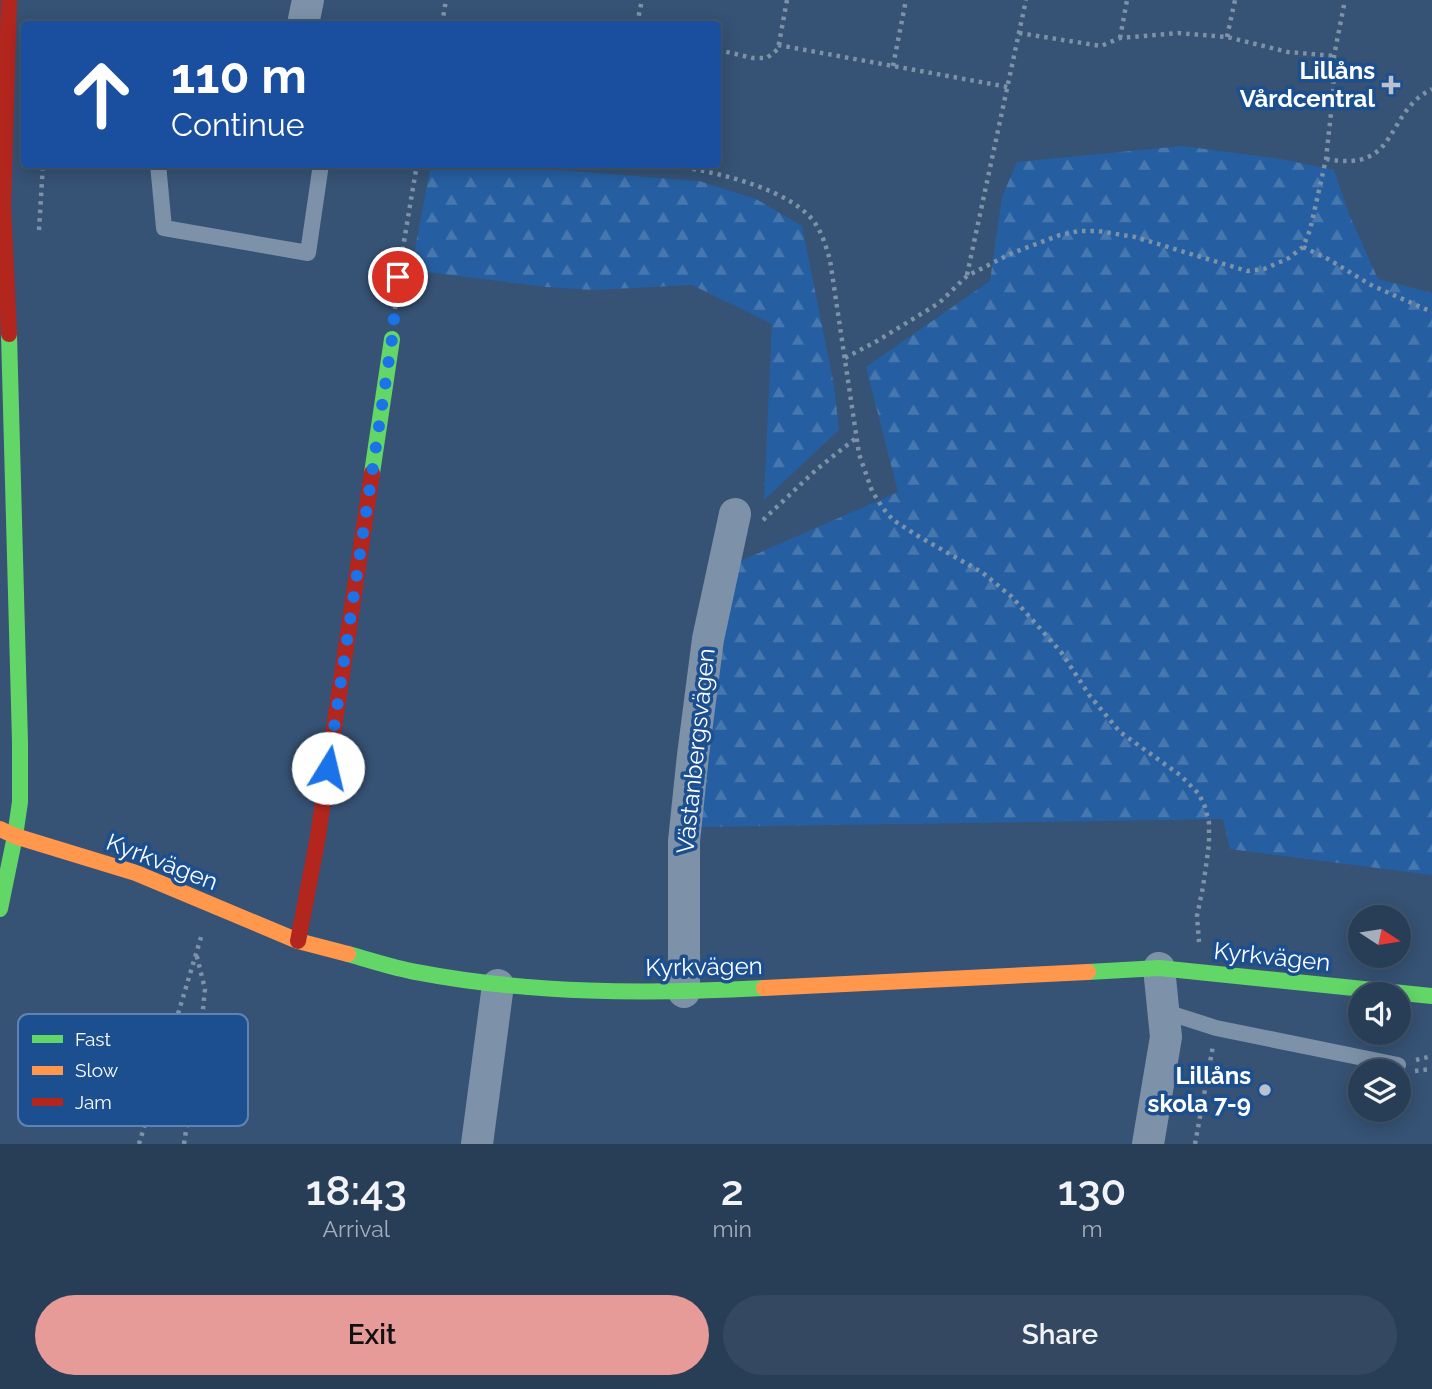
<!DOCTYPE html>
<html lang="en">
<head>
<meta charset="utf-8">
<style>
  :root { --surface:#283e57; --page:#344961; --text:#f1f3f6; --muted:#a5aeba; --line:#44576d; --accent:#e69b98 }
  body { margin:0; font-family:Raleway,sans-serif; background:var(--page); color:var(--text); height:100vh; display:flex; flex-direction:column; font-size:26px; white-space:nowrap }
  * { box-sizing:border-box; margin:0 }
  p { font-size:23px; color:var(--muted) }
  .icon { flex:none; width:38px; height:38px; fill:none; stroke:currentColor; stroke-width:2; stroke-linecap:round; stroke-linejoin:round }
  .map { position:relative; height:1144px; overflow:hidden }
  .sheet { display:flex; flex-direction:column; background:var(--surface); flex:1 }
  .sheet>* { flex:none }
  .banner { position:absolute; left:21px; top:21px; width:700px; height:147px; border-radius:7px; box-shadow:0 4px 18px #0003,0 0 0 2px var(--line); background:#1a4fa0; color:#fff; overflow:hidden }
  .needle { width:46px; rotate:102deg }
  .controls { position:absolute; left:1348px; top:905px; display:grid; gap:14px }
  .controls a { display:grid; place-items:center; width:63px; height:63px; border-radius:50%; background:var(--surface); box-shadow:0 4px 18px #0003,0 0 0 2px var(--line); font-size:35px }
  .pin { position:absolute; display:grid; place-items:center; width:60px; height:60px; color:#fff; margin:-30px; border:4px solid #fff; border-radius:50%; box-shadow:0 2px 7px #0007 }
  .me { position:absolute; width:77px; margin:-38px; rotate:9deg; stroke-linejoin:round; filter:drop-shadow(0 0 5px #0008) }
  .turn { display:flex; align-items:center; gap:24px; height:147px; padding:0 35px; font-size:32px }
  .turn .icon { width:91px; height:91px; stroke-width:2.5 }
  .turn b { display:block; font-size:49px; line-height:60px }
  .eta { display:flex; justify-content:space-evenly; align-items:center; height:119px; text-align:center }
  .eta b { font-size:42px; font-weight:600; line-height:49px }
  .primary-button { display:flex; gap:14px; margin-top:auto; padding:14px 35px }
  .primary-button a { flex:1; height:80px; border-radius:42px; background:var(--accent); color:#111; font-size:28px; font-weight:600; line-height:80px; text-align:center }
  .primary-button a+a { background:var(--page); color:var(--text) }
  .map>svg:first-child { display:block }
  .forest { fill:url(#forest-firs) }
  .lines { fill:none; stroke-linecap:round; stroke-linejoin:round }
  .path { stroke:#7d92a8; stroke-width:4.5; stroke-dasharray:3.5 5; stroke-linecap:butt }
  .lane { stroke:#7d92a8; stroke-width:16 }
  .street { stroke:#7d92a8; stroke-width:32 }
  .fast { stroke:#63d668; stroke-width:16 }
  .slow { stroke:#ff974d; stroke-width:16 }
  .jam { stroke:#b3261e; stroke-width:16 }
  .route { stroke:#1a73e8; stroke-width:12; stroke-dasharray:0 21.6 }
  .poi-dot { fill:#b9c2ce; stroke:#1b4f8f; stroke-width:2.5 }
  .labels { text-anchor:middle; stroke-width:7; stroke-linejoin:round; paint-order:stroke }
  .poi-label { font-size:24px; font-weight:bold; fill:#fff; stroke:#1b4f8f; text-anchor:end }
  .street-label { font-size:24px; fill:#fff; stroke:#1b4f8f }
  .key { fill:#1b4f8f; stroke:#5f84b1; stroke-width:2 }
  .key-label { font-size:19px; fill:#fff }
</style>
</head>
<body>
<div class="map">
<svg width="1432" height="1144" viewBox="0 0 1432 1144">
  <defs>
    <pattern id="forest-firs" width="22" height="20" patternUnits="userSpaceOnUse" patternTransform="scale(1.75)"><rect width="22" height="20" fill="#265fa1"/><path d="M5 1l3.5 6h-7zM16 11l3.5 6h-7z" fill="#4777af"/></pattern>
  </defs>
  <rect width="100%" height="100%" fill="#365274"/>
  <path class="forest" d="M1182,146l99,13 53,11 15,44 29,65 54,14v582l-202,-26 -7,-30 -524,8 30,-261 169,-74 -32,-125 124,-86 12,-84 15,-35z
    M431,165h62l206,16 57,18 46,27 32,159 5,45 -75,70 8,-176 -80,-39 -98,5 -48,-3 -135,-17z"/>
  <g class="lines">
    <path class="path" d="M442,24l4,-24
      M637,24l5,-24
      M1019,33l82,13 19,-8 58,-5 49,4 61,15 46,4
      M1227,37l8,-37
      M1120,38l7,-38
      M778,45l230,42
      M718,50l35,8h14l11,-9 9,-49
      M893,66l13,-66
      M1326,159c75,14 57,-46 106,-70
      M659,164c41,4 116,20 147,49 14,12 19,30 24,47l29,194 13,37 10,16 11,13 25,16 65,37 29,24 49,55 29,44 30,36 60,43 19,19 6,13 4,16v21l-6,43 -6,29 2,26
      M39,230l4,-66
      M1303,247l25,12 43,26 61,27
      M967,275l59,-275
      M395,309l3,-32 19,-113
      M845,358l32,-17 62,-38 28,-27 43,-22 50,-19 19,-4h19l37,6 112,34 17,-2 25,-11 14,-11 7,-17 16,-71 7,-64 1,-39 11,-56
      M763,520l54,-51 39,-31
      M1416,1060l16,-4
      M1415,1071l17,-2
      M139,1144l63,-210
      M184,1144l17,-115 4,-40 -9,-36
      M1195,1144l18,-98"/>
    <path class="lane" d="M158,164l6,64 144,25 13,-89
      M1163,1011l53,17 182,37"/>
    <path class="street" d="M303,24l5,-24
      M684,992v-151l9,-86 15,-116 27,-125
      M477,1144l21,-159
      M1148,1144l18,-107 -7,-69"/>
    <path class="fast" d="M372,473l20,-134
      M0,909l15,-73 5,-34v-60l-11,-408
      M348,954c22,6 45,14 68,18 114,22 232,22 348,16
      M1088,972l71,-4 273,28"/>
    <path class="slow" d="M0,829l15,7 121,37 162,68 50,13
      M764,988l324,-16"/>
    <path class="jam" d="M9,334l-6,-128 6,-206
      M298,941l19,-99 55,-369"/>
  </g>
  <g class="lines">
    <path class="route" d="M328,768l64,-429 6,-62"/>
  </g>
  <g class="poi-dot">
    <path d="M1387.5 74.5h7v7h7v7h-7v7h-7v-7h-7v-7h7z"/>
    <circle cx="1265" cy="1090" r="7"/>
  </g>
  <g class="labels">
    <g class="poi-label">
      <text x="1375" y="79">Lillåns<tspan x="1375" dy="28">Vårdcentral</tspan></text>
      <text x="1251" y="1084">Lillåns<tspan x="1251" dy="28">skola 7-9</tspan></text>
    </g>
    <g class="street-label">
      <text transform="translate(696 751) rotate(-84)" y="8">Västanbergsvägen</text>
      <text transform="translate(162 862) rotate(21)" y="8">Kyrkvägen</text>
      <text transform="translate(1272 957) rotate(6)" y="8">Kyrkvägen</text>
      <text transform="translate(704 967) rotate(-1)" y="8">Kyrkvägen</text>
    </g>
  </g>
  <rect x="18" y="1014" width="230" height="112" rx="10" class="key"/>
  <rect x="32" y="1035" width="31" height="8" fill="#63d668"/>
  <rect x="32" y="1066" width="31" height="9" fill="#ff974d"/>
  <rect x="32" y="1098" width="31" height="8" fill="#b3261e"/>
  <g class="key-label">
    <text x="75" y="1046">Fast</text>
    <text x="75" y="1077">Slow</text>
    <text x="75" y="1109">Jam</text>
  </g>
</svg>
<div class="controls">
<a><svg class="needle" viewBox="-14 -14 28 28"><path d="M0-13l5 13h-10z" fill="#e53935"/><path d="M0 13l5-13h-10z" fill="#a5aeba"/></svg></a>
<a><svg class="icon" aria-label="sound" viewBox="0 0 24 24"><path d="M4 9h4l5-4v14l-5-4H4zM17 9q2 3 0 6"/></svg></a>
<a><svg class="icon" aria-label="layers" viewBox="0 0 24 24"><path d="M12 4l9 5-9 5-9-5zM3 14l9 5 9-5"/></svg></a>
</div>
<div class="pin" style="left:398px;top:277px;background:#d93025"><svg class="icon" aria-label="arrive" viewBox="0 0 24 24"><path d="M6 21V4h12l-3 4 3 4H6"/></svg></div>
<svg class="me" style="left:328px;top:768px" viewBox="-20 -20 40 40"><circle r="19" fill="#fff"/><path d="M0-13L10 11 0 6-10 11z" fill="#1a73e8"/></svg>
<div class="banner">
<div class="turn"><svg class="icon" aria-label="ahead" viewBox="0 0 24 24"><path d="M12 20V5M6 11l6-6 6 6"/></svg><div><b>110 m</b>Continue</div></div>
</div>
</div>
<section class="sheet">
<div class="eta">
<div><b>18:43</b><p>Arrival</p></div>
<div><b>2</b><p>min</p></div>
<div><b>130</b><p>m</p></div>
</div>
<div class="primary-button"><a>Exit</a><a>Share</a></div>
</section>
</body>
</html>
